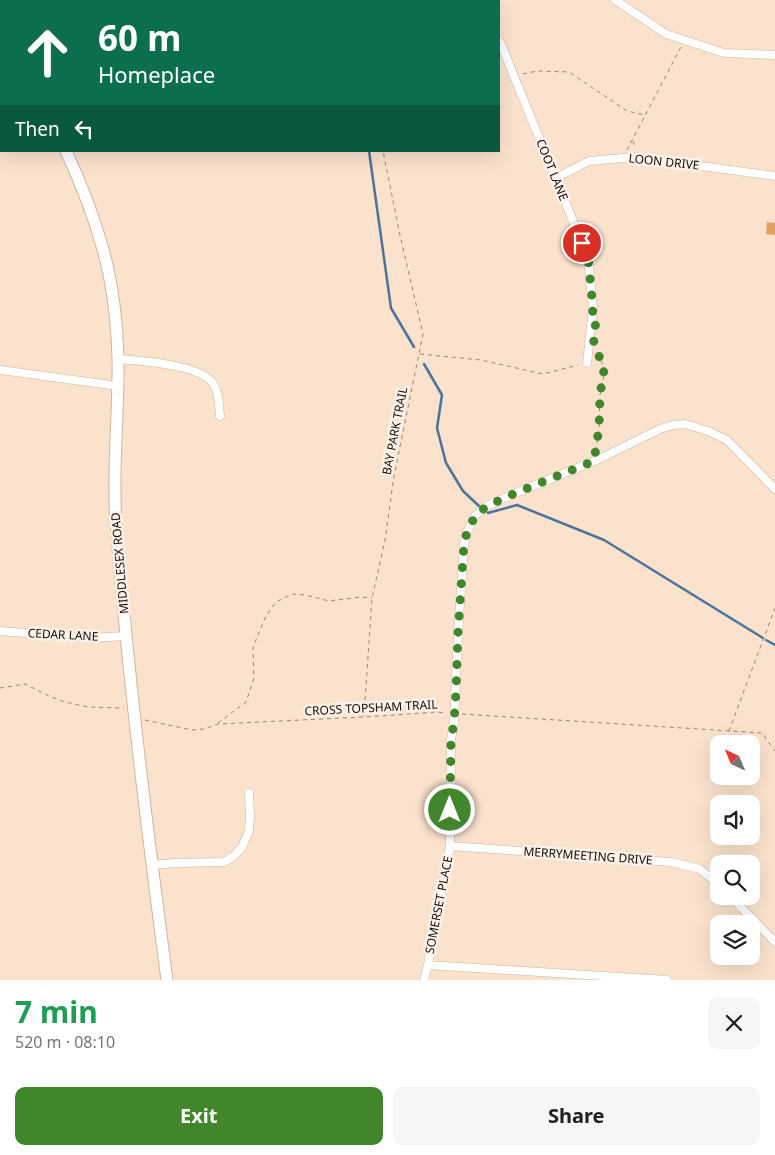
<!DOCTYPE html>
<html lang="en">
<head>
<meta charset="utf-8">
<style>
  :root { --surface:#fff; --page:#f6f6f6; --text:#202124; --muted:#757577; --accent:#41862a }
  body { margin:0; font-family:"Noto Sans",sans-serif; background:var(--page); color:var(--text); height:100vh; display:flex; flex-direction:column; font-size:19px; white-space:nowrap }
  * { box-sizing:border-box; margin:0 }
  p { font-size:16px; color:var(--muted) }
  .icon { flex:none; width:28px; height:28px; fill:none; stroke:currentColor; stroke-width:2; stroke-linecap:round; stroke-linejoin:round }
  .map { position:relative; height:980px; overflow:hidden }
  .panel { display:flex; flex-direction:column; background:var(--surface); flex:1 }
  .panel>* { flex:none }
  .guide { position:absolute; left:0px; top:0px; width:500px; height:152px; box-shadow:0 5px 20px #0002; background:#0b6e4f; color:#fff; overflow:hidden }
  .needle { width:32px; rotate:316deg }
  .tools { position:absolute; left:710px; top:735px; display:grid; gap:10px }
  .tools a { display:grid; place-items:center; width:50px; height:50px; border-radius:10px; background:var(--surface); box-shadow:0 5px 20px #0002; font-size:25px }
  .pin { position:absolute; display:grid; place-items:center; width:42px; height:42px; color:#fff; margin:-21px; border:2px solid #fff; border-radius:50%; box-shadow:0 1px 5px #0007 }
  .me { position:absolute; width:55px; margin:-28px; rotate:0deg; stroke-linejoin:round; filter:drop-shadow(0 0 4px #0008) }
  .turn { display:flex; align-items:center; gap:18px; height:105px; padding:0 15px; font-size:22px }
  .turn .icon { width:65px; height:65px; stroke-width:2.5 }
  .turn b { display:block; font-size:35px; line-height:42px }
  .then { display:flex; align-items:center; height:48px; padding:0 15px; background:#0003; gap:10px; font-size:19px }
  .round { display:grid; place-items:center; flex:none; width:52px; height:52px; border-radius:10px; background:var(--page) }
  .overview { display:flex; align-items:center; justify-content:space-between; height:85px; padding:0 15px }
  h1 { font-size:30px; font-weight:700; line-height:38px; color:#1e9e55 }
  .action { display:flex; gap:10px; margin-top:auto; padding:10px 15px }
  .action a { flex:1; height:58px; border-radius:10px; background:var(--accent); color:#fff; font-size:20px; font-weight:700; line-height:58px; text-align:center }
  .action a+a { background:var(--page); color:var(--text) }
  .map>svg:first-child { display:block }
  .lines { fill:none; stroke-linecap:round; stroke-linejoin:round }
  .stream { stroke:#4a749c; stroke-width:2.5 }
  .building { fill:#dfa061 }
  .minor-casing { stroke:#cdb6a1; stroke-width:9 }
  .secondary-casing { stroke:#cdb6a1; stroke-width:13 }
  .path { stroke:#968576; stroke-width:1; stroke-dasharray:4 4; stroke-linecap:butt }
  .minor { stroke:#fff; stroke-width:8 }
  .secondary { stroke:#fff; stroke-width:11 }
  .route { stroke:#41862a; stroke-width:9; stroke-dasharray:0 16.2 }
  .labels { text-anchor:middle; stroke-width:5; stroke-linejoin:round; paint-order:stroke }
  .street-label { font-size:12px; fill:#130b05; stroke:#fcf2ea }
</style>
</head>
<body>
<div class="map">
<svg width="775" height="980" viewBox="0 0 775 980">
  <rect width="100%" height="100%" fill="#fae2cd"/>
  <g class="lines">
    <path class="stream" d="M348,0v1
      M369,151l22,157 23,39
      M424,364l18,31 -5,33 9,35 17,28 16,15
      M488,513l29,-8 87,35 159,98
      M766,640l9,5"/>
  </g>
  <path class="building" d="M767,222l8,1v12l-9,-1z"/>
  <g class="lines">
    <defs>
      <path id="minor" d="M292,0l1,1
        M387,0l2,1
        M615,0l51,34 58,19 51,2
        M482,1l2,-1
        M499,41l4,8 85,209 5,50 -6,55
        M556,178l33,-17 45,-4 141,19
        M118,359c23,2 79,5 94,23 7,9 7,23 8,34
        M0,370l118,16
        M0,631l87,7 40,-2
        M450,846l221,16 29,7 19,16
        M152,865l22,-2 50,-1 10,-6 8,-9 7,-16 1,-15 -1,-23
        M730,896l45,46
        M428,965l239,15
        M424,980l4,-15 22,-119 1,-106 3,-18 4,-89 6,-89 3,-12 8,-16 12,-10 31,-14 79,-32 63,-31 13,-4 12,-1 23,7 19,9 48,49"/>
      <path id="secondary" d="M0,11l1,3
        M66,151c14,30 27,63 36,95 10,34 15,77 16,112 1,55 -6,110 -2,165 12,153 31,305 51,457"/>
    </defs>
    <use href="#minor" class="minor-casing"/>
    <use href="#secondary" class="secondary-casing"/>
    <path class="path" d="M359,0v1
      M523,74l14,-3 32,1 58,39 18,4
      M633,141l1,3v5
      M627,150l54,-103
      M420,354l61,6 62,14 35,-9
      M596,451l3,-23 1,-33 5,-25 -8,-18
      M0,688l25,-4 24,12 16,6 23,5 36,1
      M462,714l300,19 13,18
      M364,716l8,-118 13,-58 9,-64 29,-142 -23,-99 -17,-84
      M145,720l47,10 12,-1 14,-5 146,-7 73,-5 8,1
      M218,723l28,-21 8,-24 -1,-31 13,-31 10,-14 16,-8 13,1 24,6 32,-4 11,1
      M729,731l46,-123"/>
    <use href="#minor" class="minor"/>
    <use href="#secondary" class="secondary"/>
  </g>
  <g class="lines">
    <path class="route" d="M450,810l1,-70 3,-18 2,-30 2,-59 6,-89 3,-12 8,-16 12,-10 31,-14 76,-31 5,-33 1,-33 4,-25 -11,-31 3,-17 -4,-3 1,-11 -5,-50 -6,-15"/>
  </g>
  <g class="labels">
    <g class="street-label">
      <text transform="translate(664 162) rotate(6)" y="4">LOON DRIVE</text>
      <text transform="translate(552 170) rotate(68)" y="4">COOT LANE</text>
      <text transform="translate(395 431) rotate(-79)" y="4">BAY PARK TRAIL</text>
      <text transform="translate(120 563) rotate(-95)" y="4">MIDDLESEX ROAD</text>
      <text transform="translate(63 635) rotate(3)" y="4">CEDAR LANE</text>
      <text transform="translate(371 708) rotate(-3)" y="4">CROSS TOPSHAM TRAIL</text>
      <text transform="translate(588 856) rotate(4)" y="4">MERRYMEETING DRIVE</text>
      <text transform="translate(439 905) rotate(-79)" y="4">SOMERSET PLACE</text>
    </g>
  </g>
</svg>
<div class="tools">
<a><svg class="needle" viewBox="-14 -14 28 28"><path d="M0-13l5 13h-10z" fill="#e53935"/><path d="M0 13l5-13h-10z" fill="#757577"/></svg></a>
<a><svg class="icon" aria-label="sound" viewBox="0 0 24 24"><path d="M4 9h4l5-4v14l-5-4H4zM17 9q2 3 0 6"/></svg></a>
<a><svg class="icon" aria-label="search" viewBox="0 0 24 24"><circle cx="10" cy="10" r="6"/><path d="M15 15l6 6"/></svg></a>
<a><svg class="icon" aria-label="layers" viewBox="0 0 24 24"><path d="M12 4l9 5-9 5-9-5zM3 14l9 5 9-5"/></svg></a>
</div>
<div class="pin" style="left:582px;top:243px;background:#d93025"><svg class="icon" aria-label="arrive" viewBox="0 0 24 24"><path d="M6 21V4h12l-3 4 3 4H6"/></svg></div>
<svg class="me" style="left:450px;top:810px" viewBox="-20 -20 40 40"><circle r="17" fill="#41862a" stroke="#fff" stroke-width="3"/><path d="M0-11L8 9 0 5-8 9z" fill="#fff"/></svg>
<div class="guide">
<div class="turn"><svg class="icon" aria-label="ahead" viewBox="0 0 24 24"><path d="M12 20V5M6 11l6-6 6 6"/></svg><div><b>60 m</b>Homeplace</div></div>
<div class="then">Then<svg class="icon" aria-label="left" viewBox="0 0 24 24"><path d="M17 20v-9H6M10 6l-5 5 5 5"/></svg></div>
</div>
</div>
<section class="panel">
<div class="overview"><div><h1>7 min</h1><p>520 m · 08:10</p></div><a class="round"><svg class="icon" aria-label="close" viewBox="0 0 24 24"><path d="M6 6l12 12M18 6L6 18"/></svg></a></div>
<div class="action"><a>Exit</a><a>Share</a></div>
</section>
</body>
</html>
